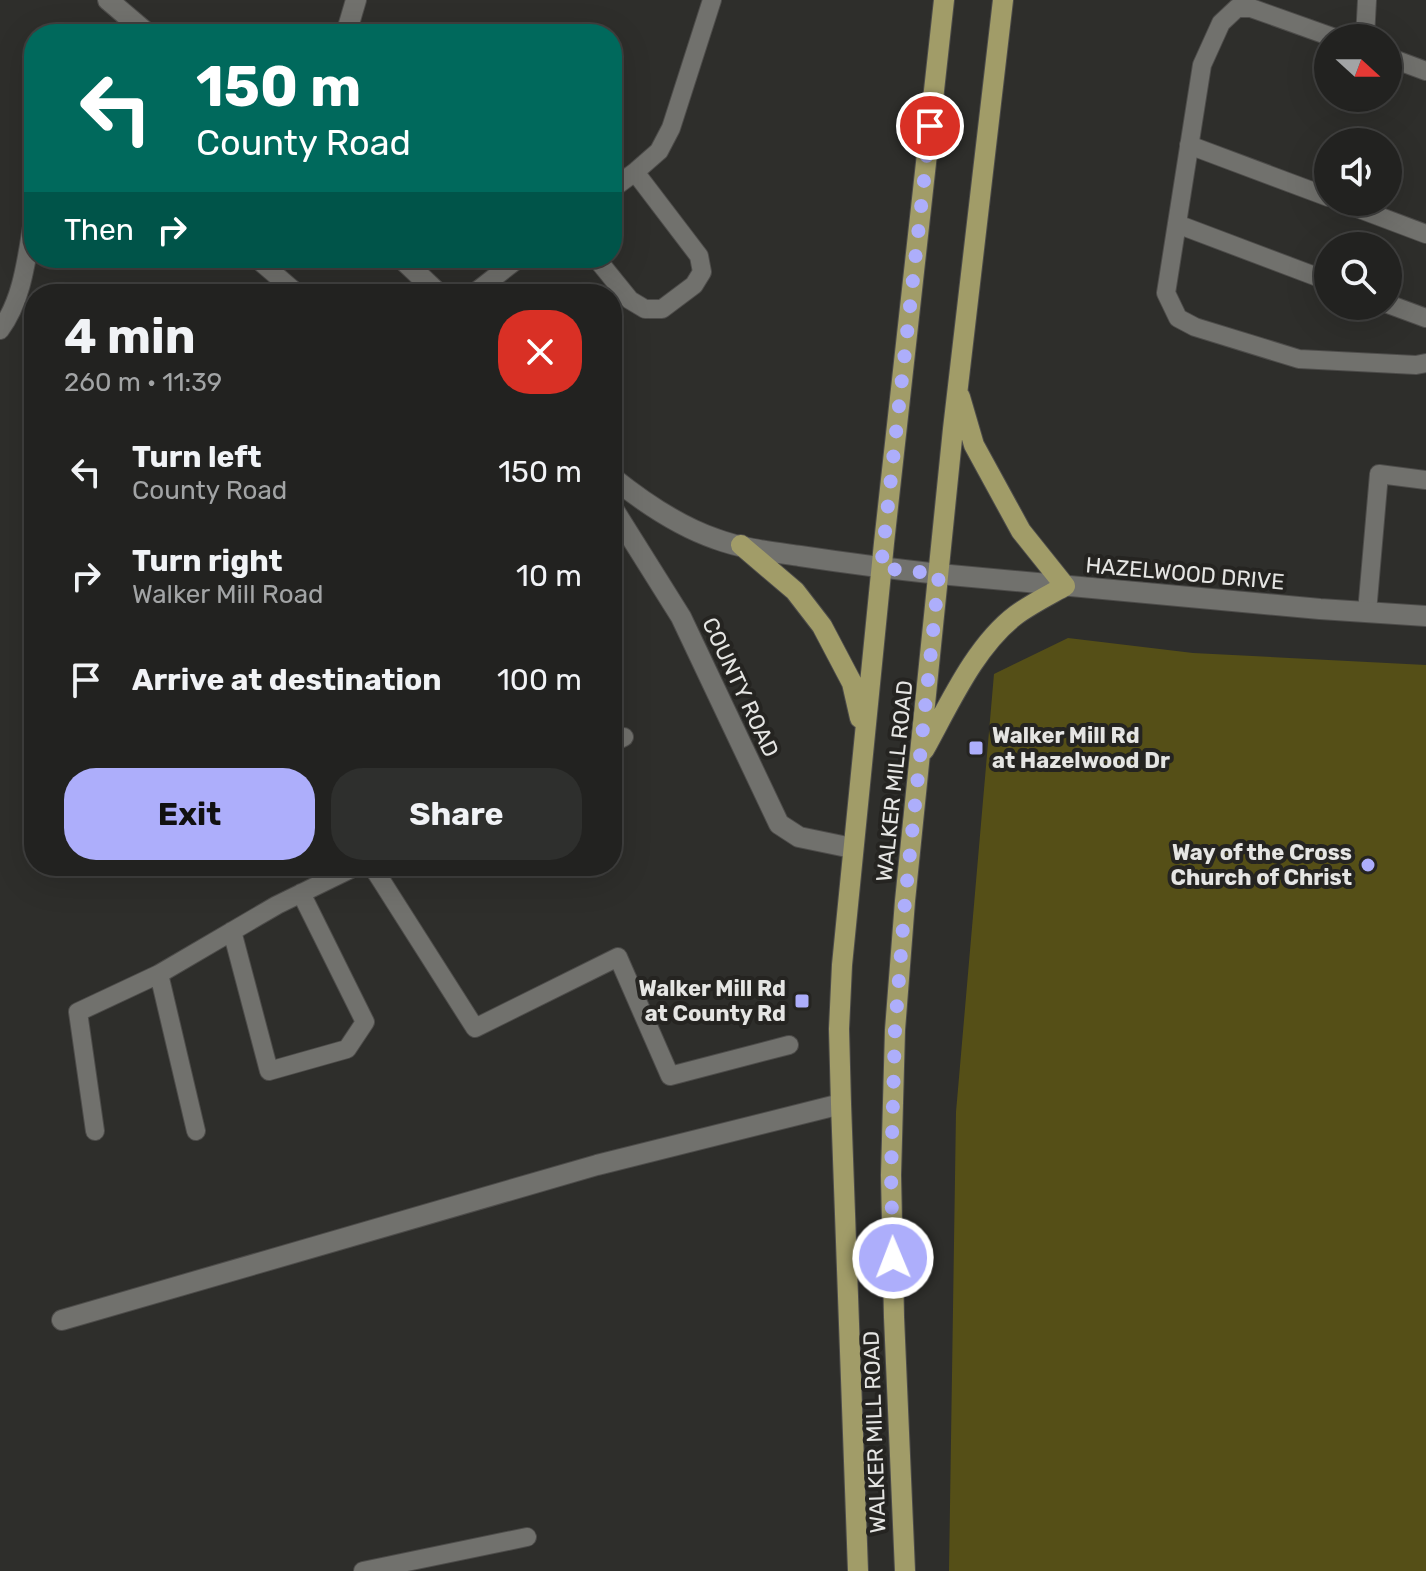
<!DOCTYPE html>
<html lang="en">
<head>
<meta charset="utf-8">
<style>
  :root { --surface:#222220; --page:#2e2f2d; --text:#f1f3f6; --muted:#a2a4a5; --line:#3f3f3e; --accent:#adaefb }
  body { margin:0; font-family:Rubik,sans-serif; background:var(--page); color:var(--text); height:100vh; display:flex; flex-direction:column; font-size:30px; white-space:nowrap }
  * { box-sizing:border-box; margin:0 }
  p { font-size:26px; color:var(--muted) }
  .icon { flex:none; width:44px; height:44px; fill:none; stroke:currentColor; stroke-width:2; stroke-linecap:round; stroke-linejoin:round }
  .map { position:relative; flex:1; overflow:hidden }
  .sheet { position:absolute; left:24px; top:284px; width:598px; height:592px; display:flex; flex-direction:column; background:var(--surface); border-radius:32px; box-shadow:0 8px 32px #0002,0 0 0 2px var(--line) }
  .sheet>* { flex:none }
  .hud { position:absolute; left:24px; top:24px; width:598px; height:244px; border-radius:32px; box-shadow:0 8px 32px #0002,0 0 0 2px var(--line); background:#00695c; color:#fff; overflow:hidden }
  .needle { width:52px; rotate:111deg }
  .tools { position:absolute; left:1314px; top:24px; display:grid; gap:16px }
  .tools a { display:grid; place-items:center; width:88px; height:88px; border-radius:50%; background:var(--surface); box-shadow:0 8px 32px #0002,0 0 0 2px var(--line); font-size:40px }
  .pin { position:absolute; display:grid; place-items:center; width:68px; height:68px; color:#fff; margin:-34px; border:4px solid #fff; border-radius:50%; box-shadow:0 2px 8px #0007 }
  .me { position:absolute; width:88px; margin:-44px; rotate:359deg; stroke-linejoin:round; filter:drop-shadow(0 0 6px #0008) }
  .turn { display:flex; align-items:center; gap:28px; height:168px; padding:0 40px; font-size:36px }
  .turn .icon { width:104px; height:104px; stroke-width:2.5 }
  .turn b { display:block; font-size:56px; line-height:68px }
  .then { display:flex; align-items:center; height:76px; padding:0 40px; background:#0003; gap:16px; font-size:30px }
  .round { display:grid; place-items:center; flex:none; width:84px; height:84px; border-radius:32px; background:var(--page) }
  .headline { display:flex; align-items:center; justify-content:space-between; height:136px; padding:0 40px }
  h1 { font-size:48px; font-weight:700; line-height:60px }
  .primary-button { display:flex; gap:16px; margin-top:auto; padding:16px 40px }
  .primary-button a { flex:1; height:92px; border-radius:32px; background:var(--accent); color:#111; font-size:32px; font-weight:700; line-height:92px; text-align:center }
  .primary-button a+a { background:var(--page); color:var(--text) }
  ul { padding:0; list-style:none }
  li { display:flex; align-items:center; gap:24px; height:104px; padding:0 40px }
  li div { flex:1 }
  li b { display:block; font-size:30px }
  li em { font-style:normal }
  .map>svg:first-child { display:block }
  .green { fill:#554f17 }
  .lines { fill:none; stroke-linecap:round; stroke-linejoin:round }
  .service-casing { stroke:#4d4c4a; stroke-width:20 }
  .minor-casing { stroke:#4d4c4a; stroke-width:22 }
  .tertiary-casing { stroke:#4d4c4a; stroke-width:22 }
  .primary-casing { stroke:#4d4c4a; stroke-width:22 }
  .service { stroke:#71716d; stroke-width:18 }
  .minor { stroke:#71716d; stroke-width:20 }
  .tertiary { stroke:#71716d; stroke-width:20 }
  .primary { stroke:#a19c68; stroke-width:20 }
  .route { stroke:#adaefb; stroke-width:14; stroke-dasharray:0 25.2 }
  .poi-dot { fill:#adaefb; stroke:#252421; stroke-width:3 }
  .labels { text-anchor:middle; stroke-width:8; stroke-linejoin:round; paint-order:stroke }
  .street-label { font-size:22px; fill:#e5e5e3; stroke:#252421 }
  .poi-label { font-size:22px; font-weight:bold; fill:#e5e5e3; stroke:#252421; text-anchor:end }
</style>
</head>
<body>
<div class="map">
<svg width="1426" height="1571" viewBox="0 0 1426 1571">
  <rect width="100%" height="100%" fill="#2e2e2b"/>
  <path class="green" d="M1068,638l125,15 233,12v906h-477l7,-459 38,-438z"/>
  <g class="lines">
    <defs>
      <path id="service" d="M1335,38l-84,-30h-14l-16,15 -19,42 -36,228 12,25 17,9 104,32 117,6 10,-2
        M1365,38l2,-38
        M1388,57l38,14
        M1189,145l139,52
        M612,189l23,-17 24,-21 12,-23 41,-128
        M1341,202l85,32
        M1177,224l151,57
        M256,258l42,36
        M596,258l34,42 15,9h17l32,-24 8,-13 -3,-16 -64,-84
        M473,294l46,-36
        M1388,304l38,14
        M0,330c24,-32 27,-77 34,-115
        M1367,612l12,-138 47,6
        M612,743l12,-6
        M372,866l103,162 143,-71 52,119 119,-31
        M232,931l37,140 78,-22 18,-27 -64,-129
        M159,974l37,157
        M95,1131l-17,-119 81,-38 118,-69 80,-39
        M363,1571l164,-34"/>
      <path id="minor" d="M346,34l10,-34
        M612,507l69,110 98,207 20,13 53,11
        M939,574l381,35 106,7
        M62,1320l535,-155 244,-61"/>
      <path id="tertiary" d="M108,0l40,34
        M401,258l38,36
        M612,477c31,25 66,49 104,62 27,10 56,13 84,17 46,7 93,13 139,18"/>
      <path id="primary" d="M741,545l54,46 27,35 30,57 8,35
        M924,750c25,-45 51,-104 92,-135 15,-11 33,-20 49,-29l-44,-55 -47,-86 -14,-48
        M858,1571l-17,-467 -2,-75 3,-64 42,-422 60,-543
        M905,1571l-11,-254 -3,-142 4,-145 10,-129 48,-472 50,-429"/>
    </defs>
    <use href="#service" class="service-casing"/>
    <use href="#minor" class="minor-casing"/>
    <use href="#tertiary" class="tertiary-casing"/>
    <use href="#primary" class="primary-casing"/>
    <use href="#service" class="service"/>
    <use href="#minor" class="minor"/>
    <use href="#tertiary" class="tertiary"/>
    <use href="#primary" class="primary"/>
  </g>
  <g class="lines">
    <path class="route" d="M893,1258l-2,-83 4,-145 10,-129 34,-327 -58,-6 49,-442"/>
  </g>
  <g class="poi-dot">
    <rect x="968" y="740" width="16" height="16" rx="4"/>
    <circle cx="1368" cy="865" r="8"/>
    <rect x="794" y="993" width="16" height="16" rx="4"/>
  </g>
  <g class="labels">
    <g class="street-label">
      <text transform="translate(1185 573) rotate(5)" y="8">HAZELWOOD DRIVE</text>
      <text transform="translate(741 687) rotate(65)" y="8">COUNTY ROAD</text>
      <text transform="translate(894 781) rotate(-84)" y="8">WALKER MILL ROAD</text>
      <text transform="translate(874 1432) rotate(-92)" y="8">WALKER MILL ROAD</text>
    </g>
    <g class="poi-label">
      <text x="992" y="743" text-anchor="start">Walker Mill Rd<tspan x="992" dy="25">at Hazelwood Dr</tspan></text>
      <text x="1352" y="860">Way of the Cross<tspan x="1352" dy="25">Church of Christ</tspan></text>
      <text x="786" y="996">Walker Mill Rd<tspan x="786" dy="25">at County Rd</tspan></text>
    </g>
  </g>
</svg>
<div class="tools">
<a><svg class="needle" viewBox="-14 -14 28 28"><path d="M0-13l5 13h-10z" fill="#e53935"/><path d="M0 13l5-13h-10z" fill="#a2a4a5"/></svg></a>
<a><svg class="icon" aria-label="sound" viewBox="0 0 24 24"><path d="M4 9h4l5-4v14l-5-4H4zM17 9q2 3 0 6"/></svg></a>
<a><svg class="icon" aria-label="search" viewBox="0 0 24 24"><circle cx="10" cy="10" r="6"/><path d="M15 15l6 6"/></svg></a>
</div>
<div class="pin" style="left:930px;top:126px;background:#d93025"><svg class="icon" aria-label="arrive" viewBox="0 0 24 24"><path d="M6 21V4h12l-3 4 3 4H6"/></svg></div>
<svg class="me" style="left:893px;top:1258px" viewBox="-20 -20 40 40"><circle r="17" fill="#adaefb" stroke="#fff" stroke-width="3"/><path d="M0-11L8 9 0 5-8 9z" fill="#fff"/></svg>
<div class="hud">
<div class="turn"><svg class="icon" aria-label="left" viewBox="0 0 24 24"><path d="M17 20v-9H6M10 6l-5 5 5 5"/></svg><div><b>150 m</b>County Road</div></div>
<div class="then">Then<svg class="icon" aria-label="right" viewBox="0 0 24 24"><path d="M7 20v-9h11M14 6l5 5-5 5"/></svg></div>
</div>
<section class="sheet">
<div class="headline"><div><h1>4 min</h1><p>260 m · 11:39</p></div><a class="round" style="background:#d93025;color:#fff"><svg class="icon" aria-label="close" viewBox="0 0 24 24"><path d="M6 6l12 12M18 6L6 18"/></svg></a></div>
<ul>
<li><svg class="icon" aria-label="left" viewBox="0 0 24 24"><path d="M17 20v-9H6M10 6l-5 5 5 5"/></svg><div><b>Turn left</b><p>County Road</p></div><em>150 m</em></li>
<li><svg class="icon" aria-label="right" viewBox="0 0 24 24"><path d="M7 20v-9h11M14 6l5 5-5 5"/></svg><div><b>Turn right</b><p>Walker Mill Road</p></div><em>10 m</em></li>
<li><svg class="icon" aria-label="arrive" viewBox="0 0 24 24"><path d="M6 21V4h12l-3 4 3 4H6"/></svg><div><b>Arrive at destination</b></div><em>100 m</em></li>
</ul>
<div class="primary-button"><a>Exit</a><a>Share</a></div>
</section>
</div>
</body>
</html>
